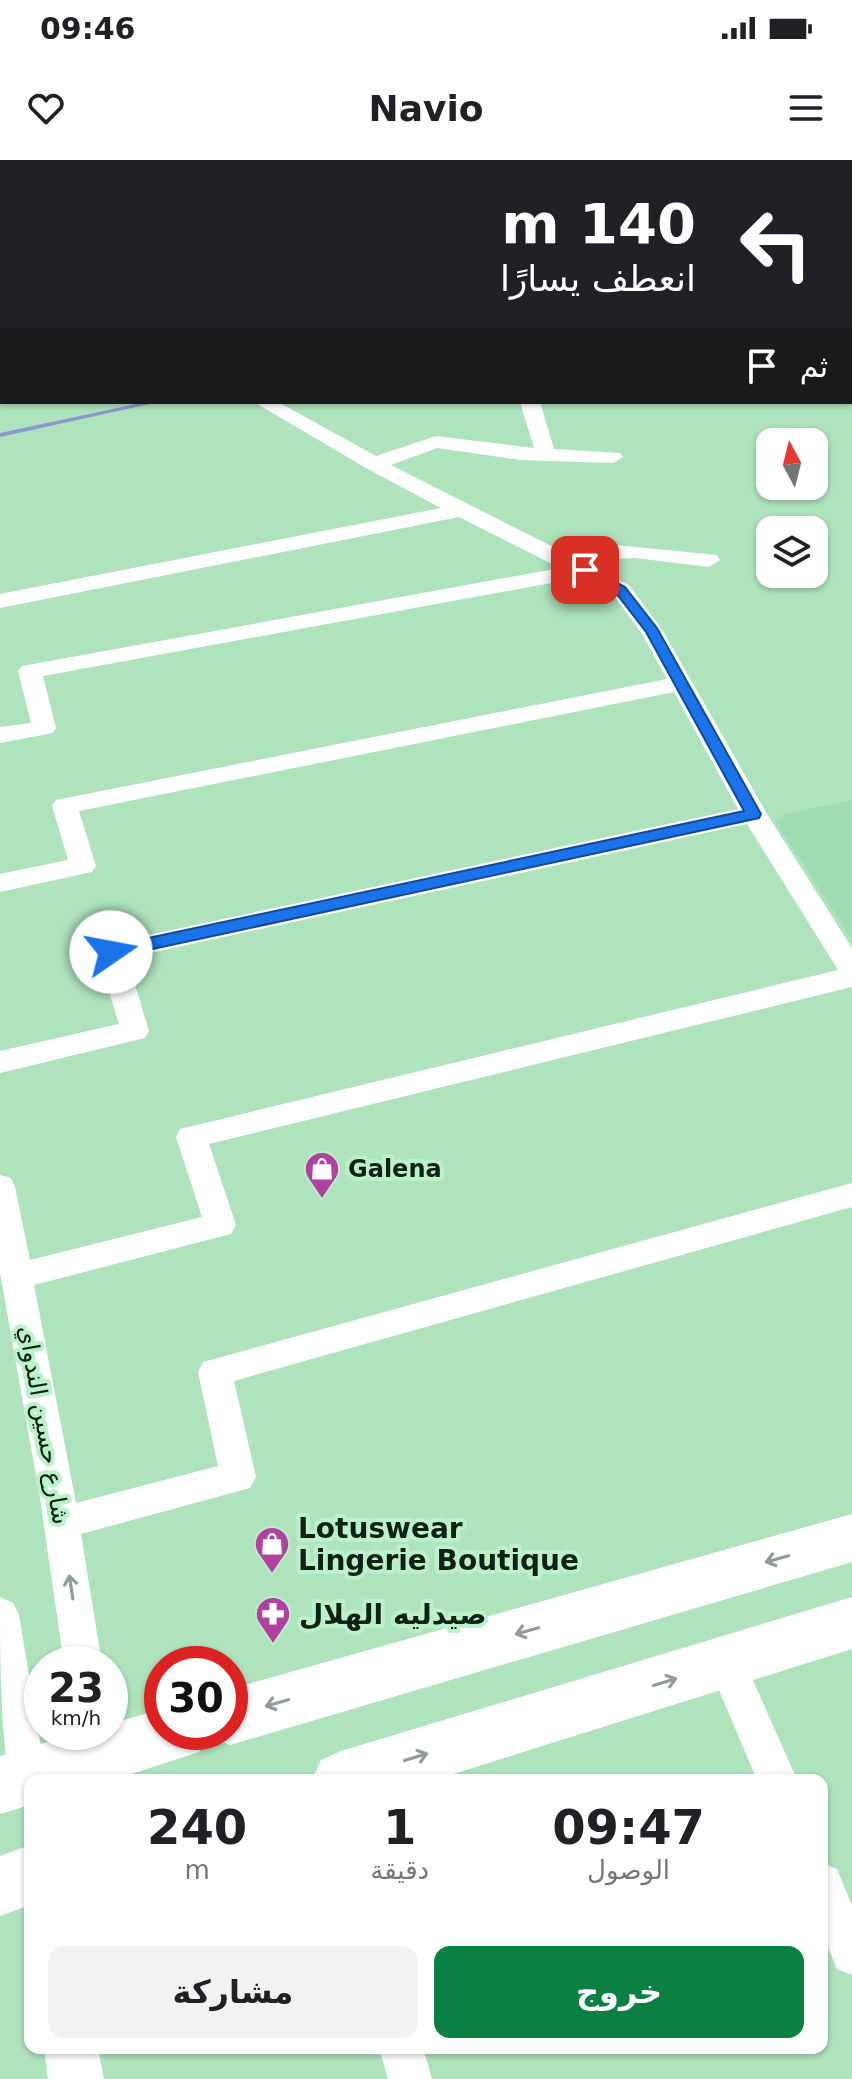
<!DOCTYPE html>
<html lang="ar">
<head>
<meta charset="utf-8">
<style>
  :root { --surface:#fff; --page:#f2f2f2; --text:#202124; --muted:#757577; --accent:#0b8043 }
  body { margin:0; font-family:"DejaVu Sans",Vazirmatn,sans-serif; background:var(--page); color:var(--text); direction:rtl; height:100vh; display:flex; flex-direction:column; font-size:30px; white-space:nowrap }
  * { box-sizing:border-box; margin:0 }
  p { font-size:26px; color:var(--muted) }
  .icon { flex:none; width:44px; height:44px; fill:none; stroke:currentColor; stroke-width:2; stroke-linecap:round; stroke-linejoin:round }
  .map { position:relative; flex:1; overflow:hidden; direction:ltr }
  .side { position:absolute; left:24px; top:1614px; width:804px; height:280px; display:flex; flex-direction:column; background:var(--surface); border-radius:16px; box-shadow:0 2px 6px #0004; direction:rtl }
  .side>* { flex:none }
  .top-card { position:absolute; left:0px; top:0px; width:852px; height:244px; box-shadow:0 2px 6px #0004; direction:rtl; background:#202124; color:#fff; overflow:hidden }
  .needle { width:52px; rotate:353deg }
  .tools { position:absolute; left:756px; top:268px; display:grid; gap:16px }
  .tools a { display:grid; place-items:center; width:72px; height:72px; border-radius:16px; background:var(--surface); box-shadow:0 2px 6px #0004; font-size:40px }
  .speed { position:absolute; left:24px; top:1486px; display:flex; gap:16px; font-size:40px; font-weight:700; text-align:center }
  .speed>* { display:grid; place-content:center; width:104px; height:104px; border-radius:50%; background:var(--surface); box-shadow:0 2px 6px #0004; line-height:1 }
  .speed small { font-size:20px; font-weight:400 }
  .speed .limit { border:12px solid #d22; background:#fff; color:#111 }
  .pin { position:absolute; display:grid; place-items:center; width:68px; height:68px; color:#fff; margin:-34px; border-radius:16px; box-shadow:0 4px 12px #0006 }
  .me { position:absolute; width:88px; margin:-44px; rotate:78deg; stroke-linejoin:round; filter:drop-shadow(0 0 6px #0008) }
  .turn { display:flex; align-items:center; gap:28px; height:168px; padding:0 24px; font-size:36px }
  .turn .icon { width:104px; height:104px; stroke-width:2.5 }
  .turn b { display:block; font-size:56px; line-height:68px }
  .then { display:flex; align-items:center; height:76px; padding:0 24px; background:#0003; gap:16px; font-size:30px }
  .eta { display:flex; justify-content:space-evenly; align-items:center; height:136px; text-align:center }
  .eta b { font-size:48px; font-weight:800; line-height:56px }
  .cta { display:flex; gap:16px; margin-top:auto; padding:16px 24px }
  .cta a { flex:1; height:92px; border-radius:16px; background:var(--accent); color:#fff; font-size:32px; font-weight:800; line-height:92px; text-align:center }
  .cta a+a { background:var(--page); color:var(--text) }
  .status { display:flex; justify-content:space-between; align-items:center; height:56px; padding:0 40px; background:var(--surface); direction:ltr }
  .status svg { height:22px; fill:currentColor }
  header { display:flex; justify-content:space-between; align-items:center; height:104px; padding:0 24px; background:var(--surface); font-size:36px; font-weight:800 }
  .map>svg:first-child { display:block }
  .built { fill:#a0dcb2 }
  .green { fill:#bfb079 }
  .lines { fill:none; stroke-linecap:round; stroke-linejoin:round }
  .stream { fill:#8d99cf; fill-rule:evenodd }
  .minor { fill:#fff; fill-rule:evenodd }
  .tertiary { fill:#fff; fill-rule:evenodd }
  .secondary { fill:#fff; fill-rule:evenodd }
  .oneway { stroke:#929c95 }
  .route { fill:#1a73e8; stroke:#114b97; stroke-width:2 }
  .labels { text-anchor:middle; stroke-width:8; stroke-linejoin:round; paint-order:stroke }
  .poi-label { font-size:24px; font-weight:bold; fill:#0d2214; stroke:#bcf0cb; text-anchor:start }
  .street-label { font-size:24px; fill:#0d2214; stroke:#bcf0cb }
  .near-poi-label { font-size:28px; font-weight:bold; fill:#0d2214; stroke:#bcf0cb; text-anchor:start }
</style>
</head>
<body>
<div class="status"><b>09:46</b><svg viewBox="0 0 49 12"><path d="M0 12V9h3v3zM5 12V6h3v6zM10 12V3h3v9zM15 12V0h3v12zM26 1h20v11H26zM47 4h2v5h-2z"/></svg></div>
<header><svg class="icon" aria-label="menu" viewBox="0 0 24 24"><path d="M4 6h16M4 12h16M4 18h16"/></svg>Navio<svg class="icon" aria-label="heart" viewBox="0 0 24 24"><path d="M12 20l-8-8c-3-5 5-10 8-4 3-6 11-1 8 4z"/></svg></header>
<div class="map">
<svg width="852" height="1919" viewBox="0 0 852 1919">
  <rect width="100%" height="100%" fill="#afe3be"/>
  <path class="built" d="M852,640v139l-77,-117 9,-8z"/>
  <path class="green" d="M476,0h376v50l-2,-48z"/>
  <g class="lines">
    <path class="stream" d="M145,242h14l-159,35v-4z"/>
    <path class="minor" d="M79,0h20l-21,2z
      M333,0h25l-26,2z
      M437,0h17l1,2h-17z
      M0,27h2v10h-2z
      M0,95h2v11h-2z
      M254,242h24l98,54 60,-20 98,12 -14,-46h20l14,47 66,4 3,4 -10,6 -93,-3 -83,-12 -46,17 170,86 55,-6 101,10 3,5 -11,7 -74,-9 -55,3 49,24 34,46 104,183 85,134v39l-643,157 27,81 -5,9 -197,51 42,218 142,-37 -20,-94 5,-10 649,-179v24l-618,174 22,96 -6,11 -169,46 21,130h-38l-24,-166 -40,-225v-98l11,3 4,9 15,73 172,-43 -26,-80 4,-8 658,-159 -91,-146 -620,134 22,73 -4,7 -145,35v-22l119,-27 -22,-72 4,-7 637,-136 -64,-117 -595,119 17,55 -4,6 -92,20v-18l68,-14 -16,-54 4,-6 611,-121 -26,-47 -28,-37 -34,-17 -536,98 13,52 -3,5 -53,10v-16l31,-4 -13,-52 4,-5 538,-98 -101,-51 -459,91v-14l441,-86 -75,-40z
      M0,1437l13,6 6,12 27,162 -2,3h-14v15l-4,2 -14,-6c-12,-52 -12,-137 -12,-194z
      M727,1486l13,5 57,129h-40l-49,-116 6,-13z
      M822,1703l15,6 15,36v70l-15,-6 -15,-36z
      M379,1888h44l9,31h-44z"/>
    <path class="tertiary" d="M44,1888h54l6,31h-56z"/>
    <path class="secondary" d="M852,1354v48l-622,183 -20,-8 -2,-5h22v-43z
      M852,1437v52l-418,131h-122l9,-20 20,-9z
      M162,1549v23h45l-8,20 -86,28h-83v25l-30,9v-58l82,-24h28v-8z
      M30,1685v60l-30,11v-60z"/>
  </g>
  <defs><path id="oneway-shaft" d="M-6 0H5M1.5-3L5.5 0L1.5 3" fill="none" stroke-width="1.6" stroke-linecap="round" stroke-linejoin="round" transform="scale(2)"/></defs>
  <g class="oneway">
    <use href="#oneway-shaft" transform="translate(777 1399) rotate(164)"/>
    <use href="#oneway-shaft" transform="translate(71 1427) rotate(-99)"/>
    <use href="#oneway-shaft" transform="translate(527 1471) rotate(164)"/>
    <use href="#oneway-shaft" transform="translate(665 1522) rotate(-17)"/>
    <use href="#oneway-shaft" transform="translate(277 1543) rotate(164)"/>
    <use href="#oneway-shaft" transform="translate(416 1597) rotate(-17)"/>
  </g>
  <path class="route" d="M585,406l40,21 32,41 104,186 -2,4 -648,140 -6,-2 -2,-4 2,-4 6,-2 633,-135 -98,-179 -30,-39 -35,-20 -2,-3z"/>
  <defs>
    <symbol id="shop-pin" viewBox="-11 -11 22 30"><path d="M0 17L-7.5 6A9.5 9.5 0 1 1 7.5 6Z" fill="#b0419f" stroke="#bcf0cb"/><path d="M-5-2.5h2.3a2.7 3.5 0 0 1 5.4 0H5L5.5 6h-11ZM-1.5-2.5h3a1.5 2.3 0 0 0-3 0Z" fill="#fff"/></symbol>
    <symbol id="pharmacy-pin" viewBox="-11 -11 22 30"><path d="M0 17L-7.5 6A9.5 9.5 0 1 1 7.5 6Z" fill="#b0419f" stroke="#bcf0cb"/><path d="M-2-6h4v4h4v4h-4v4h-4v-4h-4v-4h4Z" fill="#fff"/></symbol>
  </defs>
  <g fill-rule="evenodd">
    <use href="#shop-pin" x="302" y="989" width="40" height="54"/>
    <use href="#shop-pin" x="252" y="1364" width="40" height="54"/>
    <use href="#pharmacy-pin" x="253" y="1434" width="40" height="54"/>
  </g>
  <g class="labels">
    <g class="poi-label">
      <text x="348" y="1017">Galena</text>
    </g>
    <g class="street-label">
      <text transform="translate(44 1265) rotate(80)" y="8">شارع حسين الندواي</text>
    </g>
    <g class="near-poi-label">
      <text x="298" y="1378">Lotuswear<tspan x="298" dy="32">Lingerie Boutique</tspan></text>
      <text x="299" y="1464">صيدليه الهلال</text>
    </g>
  </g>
</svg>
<div class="tools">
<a><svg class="needle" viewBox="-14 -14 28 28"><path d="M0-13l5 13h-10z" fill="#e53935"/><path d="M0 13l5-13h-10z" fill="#757577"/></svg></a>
<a><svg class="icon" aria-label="layers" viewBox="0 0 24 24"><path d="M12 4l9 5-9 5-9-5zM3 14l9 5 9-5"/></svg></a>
</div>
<div class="speed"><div>23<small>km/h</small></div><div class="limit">30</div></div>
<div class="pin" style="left:585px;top:410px;background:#d93025"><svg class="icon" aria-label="arrive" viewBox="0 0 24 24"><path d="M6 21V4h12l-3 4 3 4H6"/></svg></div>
<svg class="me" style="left:111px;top:792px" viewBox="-20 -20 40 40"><circle r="19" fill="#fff"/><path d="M0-13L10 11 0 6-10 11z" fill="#1a73e8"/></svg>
<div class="top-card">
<div class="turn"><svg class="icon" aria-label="left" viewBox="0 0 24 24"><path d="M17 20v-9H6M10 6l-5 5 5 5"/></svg><div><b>140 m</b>انعطف يسارًا</div></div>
<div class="then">ثم<svg class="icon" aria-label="arrive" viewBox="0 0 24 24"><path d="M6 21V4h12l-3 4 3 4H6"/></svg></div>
</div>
<section class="side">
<div class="eta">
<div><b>09:47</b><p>الوصول</p></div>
<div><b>1</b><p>دقيقة</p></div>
<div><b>240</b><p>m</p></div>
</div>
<div class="cta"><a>خروج</a><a>مشاركة</a></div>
</section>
</div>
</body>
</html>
